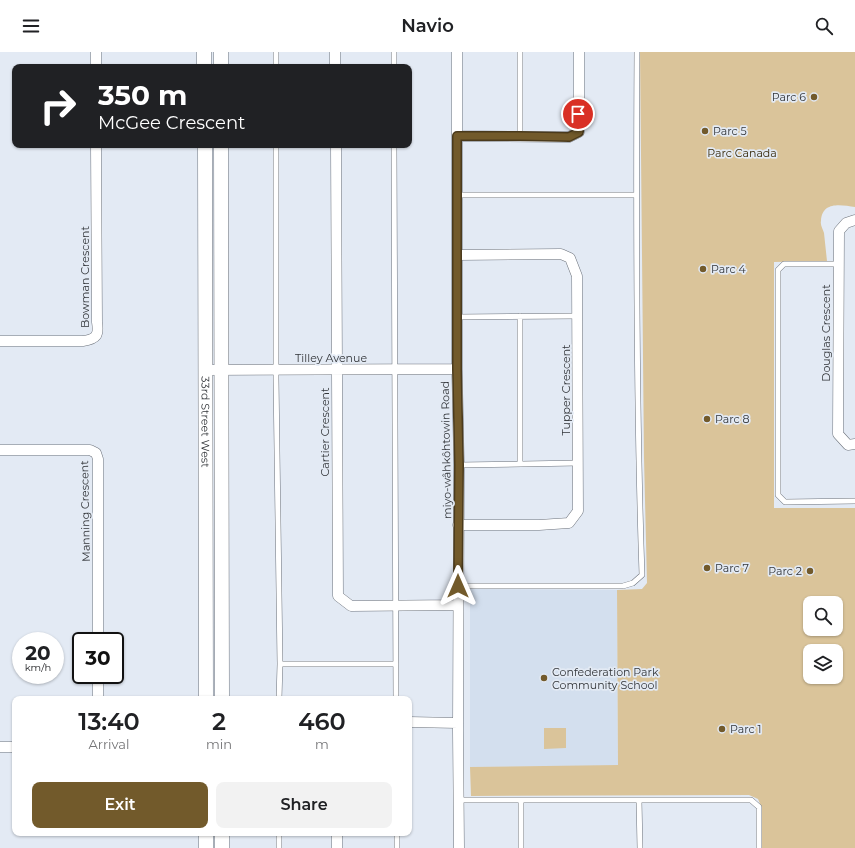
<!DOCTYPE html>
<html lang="en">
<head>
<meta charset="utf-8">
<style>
  :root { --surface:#fff; --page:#f2f2f2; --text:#202124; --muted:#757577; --accent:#725a2b }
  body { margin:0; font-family:Montserrat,sans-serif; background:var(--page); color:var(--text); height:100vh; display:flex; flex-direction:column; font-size:15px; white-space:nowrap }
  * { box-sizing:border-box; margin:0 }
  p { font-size:13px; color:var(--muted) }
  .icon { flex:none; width:22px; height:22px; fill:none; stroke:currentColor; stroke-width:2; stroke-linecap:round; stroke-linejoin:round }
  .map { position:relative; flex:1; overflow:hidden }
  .sheet { position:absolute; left:12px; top:644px; width:400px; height:140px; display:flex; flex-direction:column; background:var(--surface); border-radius:8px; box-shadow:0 1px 3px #0004 }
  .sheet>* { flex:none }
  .top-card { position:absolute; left:12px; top:12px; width:400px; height:84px; border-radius:8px; box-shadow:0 1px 3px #0004; background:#202124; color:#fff; overflow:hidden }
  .tools { position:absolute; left:803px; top:544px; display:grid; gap:8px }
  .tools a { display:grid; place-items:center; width:40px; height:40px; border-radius:8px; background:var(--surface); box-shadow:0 1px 3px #0004; font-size:20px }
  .speed { position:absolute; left:12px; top:580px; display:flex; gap:8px; font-size:20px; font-weight:700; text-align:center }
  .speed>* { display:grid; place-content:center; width:52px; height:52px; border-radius:50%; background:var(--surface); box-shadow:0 1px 3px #0004; line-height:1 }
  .speed small { font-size:10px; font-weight:400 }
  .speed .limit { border:2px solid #111; border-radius:6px; background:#fff; color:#111 }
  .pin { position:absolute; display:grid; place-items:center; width:34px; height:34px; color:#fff; margin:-17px; border:2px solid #fff; border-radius:50%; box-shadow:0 1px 4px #0007 }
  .me { position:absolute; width:44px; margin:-22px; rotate:0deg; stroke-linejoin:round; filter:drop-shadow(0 0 3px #0008) }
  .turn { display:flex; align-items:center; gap:14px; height:84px; padding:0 20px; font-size:18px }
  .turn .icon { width:52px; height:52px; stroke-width:2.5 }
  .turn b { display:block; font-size:28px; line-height:34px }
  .eta { display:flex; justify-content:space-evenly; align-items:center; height:68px; text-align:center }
  .eta b { font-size:24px; font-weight:600; line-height:28px }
  .cta { display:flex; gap:8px; margin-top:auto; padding:8px 20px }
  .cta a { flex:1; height:46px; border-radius:8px; background:var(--accent); color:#fff; font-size:16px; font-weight:600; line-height:46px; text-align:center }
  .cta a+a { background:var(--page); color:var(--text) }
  header { display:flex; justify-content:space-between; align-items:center; height:52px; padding:0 20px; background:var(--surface); font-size:18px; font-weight:600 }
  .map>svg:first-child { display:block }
  .built { fill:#d3dfee }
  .green { fill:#dac49a; fill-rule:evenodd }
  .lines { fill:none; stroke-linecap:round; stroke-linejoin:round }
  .service-casing { stroke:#6c727b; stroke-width:6 }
  .minor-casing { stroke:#6c727b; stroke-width:11 }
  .secondary-casing { stroke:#6c727b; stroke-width:15 }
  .service { stroke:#fff; stroke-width:5 }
  .minor { stroke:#fff; stroke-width:10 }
  .secondary { stroke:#fff; stroke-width:14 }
  .route-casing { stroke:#4a3a1c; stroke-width:10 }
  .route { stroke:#725a2b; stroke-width:7 }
  .poi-dot { fill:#725a2b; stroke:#e3eaf4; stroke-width:1.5 }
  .labels { text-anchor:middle; stroke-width:3.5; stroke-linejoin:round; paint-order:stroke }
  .poi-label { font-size:11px; fill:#323539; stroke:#e3eaf4; text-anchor:start }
  .park-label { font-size:11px; fill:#372909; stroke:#e3eaf4 }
  .street-label { font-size:11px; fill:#323539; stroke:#e3eaf4 }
</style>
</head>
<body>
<header><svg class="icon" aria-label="menu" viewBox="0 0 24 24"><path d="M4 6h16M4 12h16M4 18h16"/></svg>Navio<svg class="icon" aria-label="search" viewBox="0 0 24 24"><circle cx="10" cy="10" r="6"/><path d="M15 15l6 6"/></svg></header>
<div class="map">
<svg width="855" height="796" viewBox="0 0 855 796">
  <rect width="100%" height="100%" fill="#e3eaf4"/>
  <path class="built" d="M470,537l147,1 1,176 -148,1z"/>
  <path class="green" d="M640,0h215v155c-14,-2 -33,-6 -34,14 -1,4 2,8 3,12 1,9 2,19 3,28l-53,1v246h81v340h-94v-42l-3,-7 -9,-4 -278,1 -1,-29 148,-2 -1,-175 25,-1 5,-6 -3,-125zM810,551h26v26h-26zM810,599h26v26h-26z
    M544,676h22v20l-22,1z"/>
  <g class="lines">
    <defs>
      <path id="service" d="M394,0v15
        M520,0v84
        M276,15v-15
        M276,93v234l4,285 -1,35
        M394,93l2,554
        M457,143h179
        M838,212h-54l-6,6v225l7,7 70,-1
        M457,265l120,-1
        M520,412v-148
        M459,413l119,-2
        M458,534h165l10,-3 9,-8c-6,-174 -6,-349 -5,-523
        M280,612h116
        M458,748h293l8,7v41
        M521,748v48
        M639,748l1,48
        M279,781v15
        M397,781v15"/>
      <path id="minor" d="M335,0v15
        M457,0v317l2,96 -1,266 1,117
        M96,15v-15
        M457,84l112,1 10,-5v-80
        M336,93l2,451 13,10 107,-1
        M855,168l-9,3 -7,8 -1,203 10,11 7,-1
        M457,203l104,-1 9,4 7,18 1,235 -9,12 -30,2h-81
        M0,289h83c14,-2 16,-6 14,-19l-1,-177
        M206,318l251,-1
        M0,398h90l6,3 2,6v182
        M98,623v24
        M409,670l49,1
        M0,695h15
        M337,781v15"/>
      <g id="secondary">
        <path d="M204,0v15"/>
        <path d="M221,0v15"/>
        <path id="s1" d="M205,93l1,554"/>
        <path d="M221,93l1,554"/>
        <path d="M206,781v15"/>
        <path d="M222,781v15"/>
      </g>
    </defs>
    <use href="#service" class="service-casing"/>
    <use href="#minor" class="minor-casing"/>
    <use href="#secondary" class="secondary-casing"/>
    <use href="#service" class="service"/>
    <use href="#minor" class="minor"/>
    <use href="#secondary" class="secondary"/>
  </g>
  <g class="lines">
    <defs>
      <path id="route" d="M458,534l1,-121 -2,-96v-233h63l49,1 10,-5 -1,-18"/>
    </defs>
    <use href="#route" class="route-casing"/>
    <use href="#route" class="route"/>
  </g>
  <g class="poi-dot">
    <circle cx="814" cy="45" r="4"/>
    <circle cx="705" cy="79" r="4"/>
    <circle cx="703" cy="217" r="4"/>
    <circle cx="707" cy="367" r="4"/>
    <circle cx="707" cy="516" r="4"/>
    <circle cx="810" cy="519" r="4"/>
    <circle cx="544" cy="626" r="4"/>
    <circle cx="722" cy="677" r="4"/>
  </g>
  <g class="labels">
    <g class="poi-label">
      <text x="806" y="49" text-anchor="end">Parc 6</text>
      <text x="713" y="83">Parc 5</text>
      <text x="711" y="221">Parc 4</text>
      <text x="715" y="371">Parc 8</text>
      <text x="715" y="520">Parc 7</text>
      <text x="802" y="523" text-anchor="end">Parc 2</text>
      <text x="552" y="624">Confederation Park<tspan x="552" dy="13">Community School</tspan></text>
      <text x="730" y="681">Parc 1</text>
    </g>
    <g class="park-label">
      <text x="742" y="105">Parc Canada</text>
    </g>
    <g class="street-label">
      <text transform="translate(85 225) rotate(-90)" y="4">Bowman Crescent</text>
      <text transform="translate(826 281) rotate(-90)" y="4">Douglas Crescent</text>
      <text x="331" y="310">Tilley Avenue</text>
      <text transform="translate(566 338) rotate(-90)" y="4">Tupper Crescent</text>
      <text dy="4" stroke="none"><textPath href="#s1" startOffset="277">33rd Street West</textPath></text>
      <text transform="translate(325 380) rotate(-90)" y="4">Cartier Crescent</text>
      <text transform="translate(446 398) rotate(-91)" y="4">miyo-wâhkôhtowin Road</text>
      <text transform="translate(85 459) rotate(-91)" y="4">Manning Crescent</text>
    </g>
  </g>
</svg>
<div class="tools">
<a><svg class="icon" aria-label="search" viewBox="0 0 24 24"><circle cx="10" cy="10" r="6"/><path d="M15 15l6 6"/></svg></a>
<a><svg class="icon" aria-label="layers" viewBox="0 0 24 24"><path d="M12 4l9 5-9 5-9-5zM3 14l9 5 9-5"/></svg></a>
</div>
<div class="speed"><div>20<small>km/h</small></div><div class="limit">30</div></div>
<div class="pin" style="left:578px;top:62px;background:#d93025"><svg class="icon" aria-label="arrive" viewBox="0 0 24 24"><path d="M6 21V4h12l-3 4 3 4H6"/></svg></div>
<svg class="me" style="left:458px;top:534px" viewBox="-20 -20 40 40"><path d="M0-17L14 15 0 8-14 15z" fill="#725a2b" stroke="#fff" stroke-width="4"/></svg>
<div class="top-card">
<div class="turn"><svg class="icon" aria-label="right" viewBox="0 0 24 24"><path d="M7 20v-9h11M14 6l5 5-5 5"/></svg><div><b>350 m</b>McGee Crescent</div></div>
</div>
<section class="sheet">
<div class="eta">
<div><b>13:40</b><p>Arrival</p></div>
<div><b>2</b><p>min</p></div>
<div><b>460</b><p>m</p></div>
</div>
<div class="cta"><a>Exit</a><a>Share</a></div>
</section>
</div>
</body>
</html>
